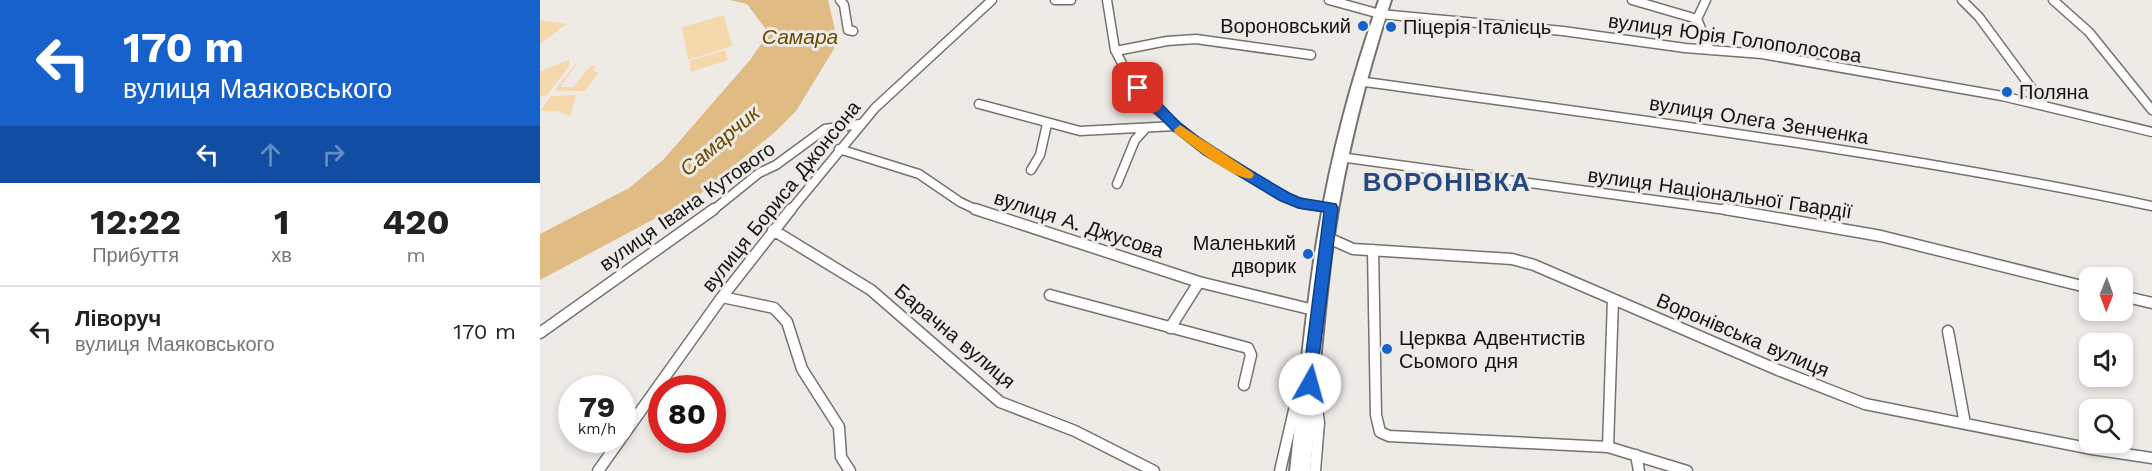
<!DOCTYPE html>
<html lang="uk">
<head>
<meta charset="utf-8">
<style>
  :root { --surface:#fff; --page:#f6f6f6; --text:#222; --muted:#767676; --line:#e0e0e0 }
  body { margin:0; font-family:"Work Sans",sans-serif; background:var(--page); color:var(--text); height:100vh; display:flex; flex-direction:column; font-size:22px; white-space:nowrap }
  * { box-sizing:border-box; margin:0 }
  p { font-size:20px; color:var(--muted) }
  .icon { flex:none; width:33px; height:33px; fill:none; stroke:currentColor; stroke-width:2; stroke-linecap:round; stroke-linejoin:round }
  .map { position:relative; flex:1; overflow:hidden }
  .sheet { display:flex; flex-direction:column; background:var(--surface); width:540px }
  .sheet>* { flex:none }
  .guide { background:#1661cb; color:#fff; overflow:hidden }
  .needle { width:39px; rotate:181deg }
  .tools { position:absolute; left:1539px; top:267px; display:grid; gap:12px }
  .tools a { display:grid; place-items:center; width:54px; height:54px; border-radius:12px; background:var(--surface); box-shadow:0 3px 9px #0003; font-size:30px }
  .speed { position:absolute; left:18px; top:375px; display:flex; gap:12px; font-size:30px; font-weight:700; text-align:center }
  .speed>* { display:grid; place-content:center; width:78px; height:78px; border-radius:50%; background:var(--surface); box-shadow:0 3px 9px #0003; line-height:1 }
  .speed small { font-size:15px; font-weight:400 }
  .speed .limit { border:9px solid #d22; background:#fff; color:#111 }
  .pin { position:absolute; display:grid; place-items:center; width:51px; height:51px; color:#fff; margin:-26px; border-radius:12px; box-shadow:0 3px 9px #0006 }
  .me { position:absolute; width:66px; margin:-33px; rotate:7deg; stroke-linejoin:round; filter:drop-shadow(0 0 4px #0008) }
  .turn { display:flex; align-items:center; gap:21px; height:126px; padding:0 24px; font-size:27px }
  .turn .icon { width:78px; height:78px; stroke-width:2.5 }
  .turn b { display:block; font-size:42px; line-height:51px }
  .lanes { display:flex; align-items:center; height:57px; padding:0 24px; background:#0003; justify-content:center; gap:30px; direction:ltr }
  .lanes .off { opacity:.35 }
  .eta { display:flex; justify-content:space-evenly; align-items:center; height:102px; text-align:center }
  .eta b { font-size:36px; font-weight:700; line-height:42px }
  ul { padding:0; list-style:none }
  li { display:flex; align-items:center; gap:18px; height:90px; padding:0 24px; border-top:2px solid var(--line) }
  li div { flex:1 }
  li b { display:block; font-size:22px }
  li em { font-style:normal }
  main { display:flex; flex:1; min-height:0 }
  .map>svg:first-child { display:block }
  .green { fill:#f5d8ab }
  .water { fill:#e0bc84 }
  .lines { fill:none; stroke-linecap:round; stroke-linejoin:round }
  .street-far1-casing { stroke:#75726f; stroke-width:11 }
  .street-casing { stroke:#75726f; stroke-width:13 }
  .highway-casing { stroke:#75726f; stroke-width:4 }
  .street-far1 { stroke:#fff; stroke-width:8 }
  .street { stroke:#fff; stroke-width:10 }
  .highway { fill:#fff; fill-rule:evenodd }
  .route { fill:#1661cb; stroke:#0e3f84; stroke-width:1.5 }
  .slow { fill:#f59e0b }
  .poi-dot { fill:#1661cb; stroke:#eeebe7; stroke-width:2 }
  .labels { text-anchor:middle; stroke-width:6; stroke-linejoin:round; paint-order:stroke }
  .poi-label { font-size:20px; fill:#151413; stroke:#eeebe7; text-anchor:start }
  .street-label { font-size:20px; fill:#151413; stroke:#eeebe7 }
  .water-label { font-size:21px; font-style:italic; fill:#6a4900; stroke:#eeebe7 }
  .district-label { font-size:26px; font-weight:bold; letter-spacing:1.5px; fill:#25487e; stroke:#eeebe7 }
</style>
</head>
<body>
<main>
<section class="sheet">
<div class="guide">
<div class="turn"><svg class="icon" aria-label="left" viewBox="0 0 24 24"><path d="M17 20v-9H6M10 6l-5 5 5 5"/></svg><div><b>170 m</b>вулиця Маяковського</div></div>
<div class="lanes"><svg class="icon" aria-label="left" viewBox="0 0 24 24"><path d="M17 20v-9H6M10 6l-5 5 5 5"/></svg><svg class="icon off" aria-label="ahead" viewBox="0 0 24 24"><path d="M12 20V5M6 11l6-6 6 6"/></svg><svg class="icon off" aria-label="right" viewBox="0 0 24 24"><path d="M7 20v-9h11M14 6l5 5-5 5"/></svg></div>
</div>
<div class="eta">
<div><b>12:22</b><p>Прибуття</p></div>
<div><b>1</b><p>хв</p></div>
<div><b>420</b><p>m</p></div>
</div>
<ul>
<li><svg class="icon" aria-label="left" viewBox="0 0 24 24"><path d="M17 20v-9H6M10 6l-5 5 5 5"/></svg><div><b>Ліворуч</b><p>вулиця Маяковського</p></div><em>170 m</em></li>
</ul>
</section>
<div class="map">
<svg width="1612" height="471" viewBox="0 0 1612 471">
  <rect width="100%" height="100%" fill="#eeebe7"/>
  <path class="green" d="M184,15l8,31 -44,14 -6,-33z
    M0,20l27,4 -27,20z
    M185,50l3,10 -37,12 -2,-11z
    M29,60v6l-3,4 -19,25 -7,2v-26z
    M35,64h2l-17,23h13l17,-21h6l-3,4 5,3 -13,18h-28l-1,-2z
    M36,95l-6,21 -13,-5h-17l11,-15z"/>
  <path class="water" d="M190,0h98l8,34 -2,15 -38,62 -21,21 -76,63 -159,85v-46l89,-46 34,-28 87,-100 14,-20 1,-12 -18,-24z"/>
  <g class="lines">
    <defs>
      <path id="street-far1" d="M300,0l4,5 4,25 5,1
        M515,0h16
        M567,0l8,50 11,21 30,38 38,31 88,56 21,8 28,4
        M789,0l51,14 183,17 122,17 77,6 240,42 150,36
        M1092,0l65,19
        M1166,0l-9,19 13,31
        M1422,0l17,17 65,88
        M1513,0l36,32 63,78
        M576,51l51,-10 29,-2 115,16
        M818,81c266,37 531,70 794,125
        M439,104l101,27 95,-5
        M299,149l80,25 41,28 19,9
        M800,157l394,54
        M491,170l9,-15 7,-31
        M577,184l18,-44 11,-12
        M172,211l47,-38 17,-8 49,-36 35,-5
        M250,211l85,-103 117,-108"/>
      <path id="street" d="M435,209l224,73 119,29
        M1185,209l156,27 209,52
        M233,230l98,60 129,112 75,29 79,40
        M786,237l27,12 159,10 22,6 244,105 87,34 227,45 60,9
        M833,250l3,165 4,17 9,4 219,11 79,24
        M510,295l198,53 3,7 -7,30
        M1582,296l30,7
        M182,297l52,11 13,14 15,47 37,58 2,30 9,14
        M630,328l29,-46
        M1408,331l17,93
        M0,333l174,-124
        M775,392l4,31 -4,48
        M82,437l100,-140 69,-88
        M1068,447l5,-148
        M1096,455l3,16
        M58,471l22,-31
        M740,471l21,-91"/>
      <path id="highway" d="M839,0h12c-25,77 -45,155 -57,235 -11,78 -16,157 -24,236h-20c9,-79 15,-158 28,-236 13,-80 34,-158 61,-235z"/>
    </defs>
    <use href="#street-far1" class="street-far1-casing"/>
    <use href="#street" class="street-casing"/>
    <use href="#highway" class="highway-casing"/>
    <use href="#street-far1" class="street-far1"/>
    <use href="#street" class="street"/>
    <use href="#highway" class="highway"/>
  </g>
  <path class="route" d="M598,84l5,1 37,38 33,25 76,45 11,5 36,6 2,4 -23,181 -5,2 -6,-2 -2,-5 22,-172 -26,-4 -19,-8 -75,-45 -33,-26 -37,-38 -1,-3z"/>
  <path class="slow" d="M640,125l72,47 2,3 -2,3c-15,5 -63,-35 -77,-45l-1,-3z"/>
  <g class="poi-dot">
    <circle cx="823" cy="26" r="6"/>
    <circle cx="851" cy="27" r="6"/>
    <circle cx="1467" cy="92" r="6"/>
    <circle cx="768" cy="254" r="6"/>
    <circle cx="847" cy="349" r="6"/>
  </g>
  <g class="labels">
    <g class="poi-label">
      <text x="811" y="33" text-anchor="end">Вороновський</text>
      <text x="863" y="34">Піцерія Італієць</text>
      <text x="1479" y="99">Поляна</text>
      <text x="756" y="250" text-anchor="end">Маленький<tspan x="756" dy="23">дворик</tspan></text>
      <text x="859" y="345">Церква Адвентистів<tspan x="859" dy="23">Сьомого дня</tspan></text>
    </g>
    <g class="street-label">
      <text transform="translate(1195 38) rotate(8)" y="7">вулиця Юрія Голополосова</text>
      <text transform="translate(1219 120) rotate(9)" y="7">вулиця Олега Зенченка</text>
      <text transform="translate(1180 193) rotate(8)" y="7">вулиця Національної Гвардії</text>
      <text transform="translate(241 196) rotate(-51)" y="7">вулиця Бориса Джонсона</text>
      <text transform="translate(147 206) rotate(-35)" y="7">вулиця Івана Кутового</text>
      <text transform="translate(539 224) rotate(18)" y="7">вулиця А. Джусова</text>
      <text transform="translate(1203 335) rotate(23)" y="7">Воронівська вулиця</text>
      <text transform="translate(415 336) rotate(40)" y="7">Барачна вулиця</text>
    </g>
    <g class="water-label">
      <text x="260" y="44">Самара</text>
      <text transform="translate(180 141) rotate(-40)" y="7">Самарчик</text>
    </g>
    <g class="district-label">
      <text x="907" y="191">ВОРОНІВКА</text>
    </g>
  </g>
</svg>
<div class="tools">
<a><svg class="needle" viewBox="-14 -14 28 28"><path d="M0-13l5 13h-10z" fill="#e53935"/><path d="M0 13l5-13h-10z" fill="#767676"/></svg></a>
<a><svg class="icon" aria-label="sound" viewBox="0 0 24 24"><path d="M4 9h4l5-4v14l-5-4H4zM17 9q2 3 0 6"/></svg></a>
<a><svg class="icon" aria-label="search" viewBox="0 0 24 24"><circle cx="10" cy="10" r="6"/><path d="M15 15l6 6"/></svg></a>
</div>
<div class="speed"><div>79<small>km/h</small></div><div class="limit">80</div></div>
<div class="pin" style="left:598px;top:88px;background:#d93025"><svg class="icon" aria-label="arrive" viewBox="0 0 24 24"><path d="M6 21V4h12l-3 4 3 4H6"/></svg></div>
<svg class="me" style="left:770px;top:384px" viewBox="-20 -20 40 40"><circle r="19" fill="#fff"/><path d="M0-13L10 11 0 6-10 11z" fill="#1661cb"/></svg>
</div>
</main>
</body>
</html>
